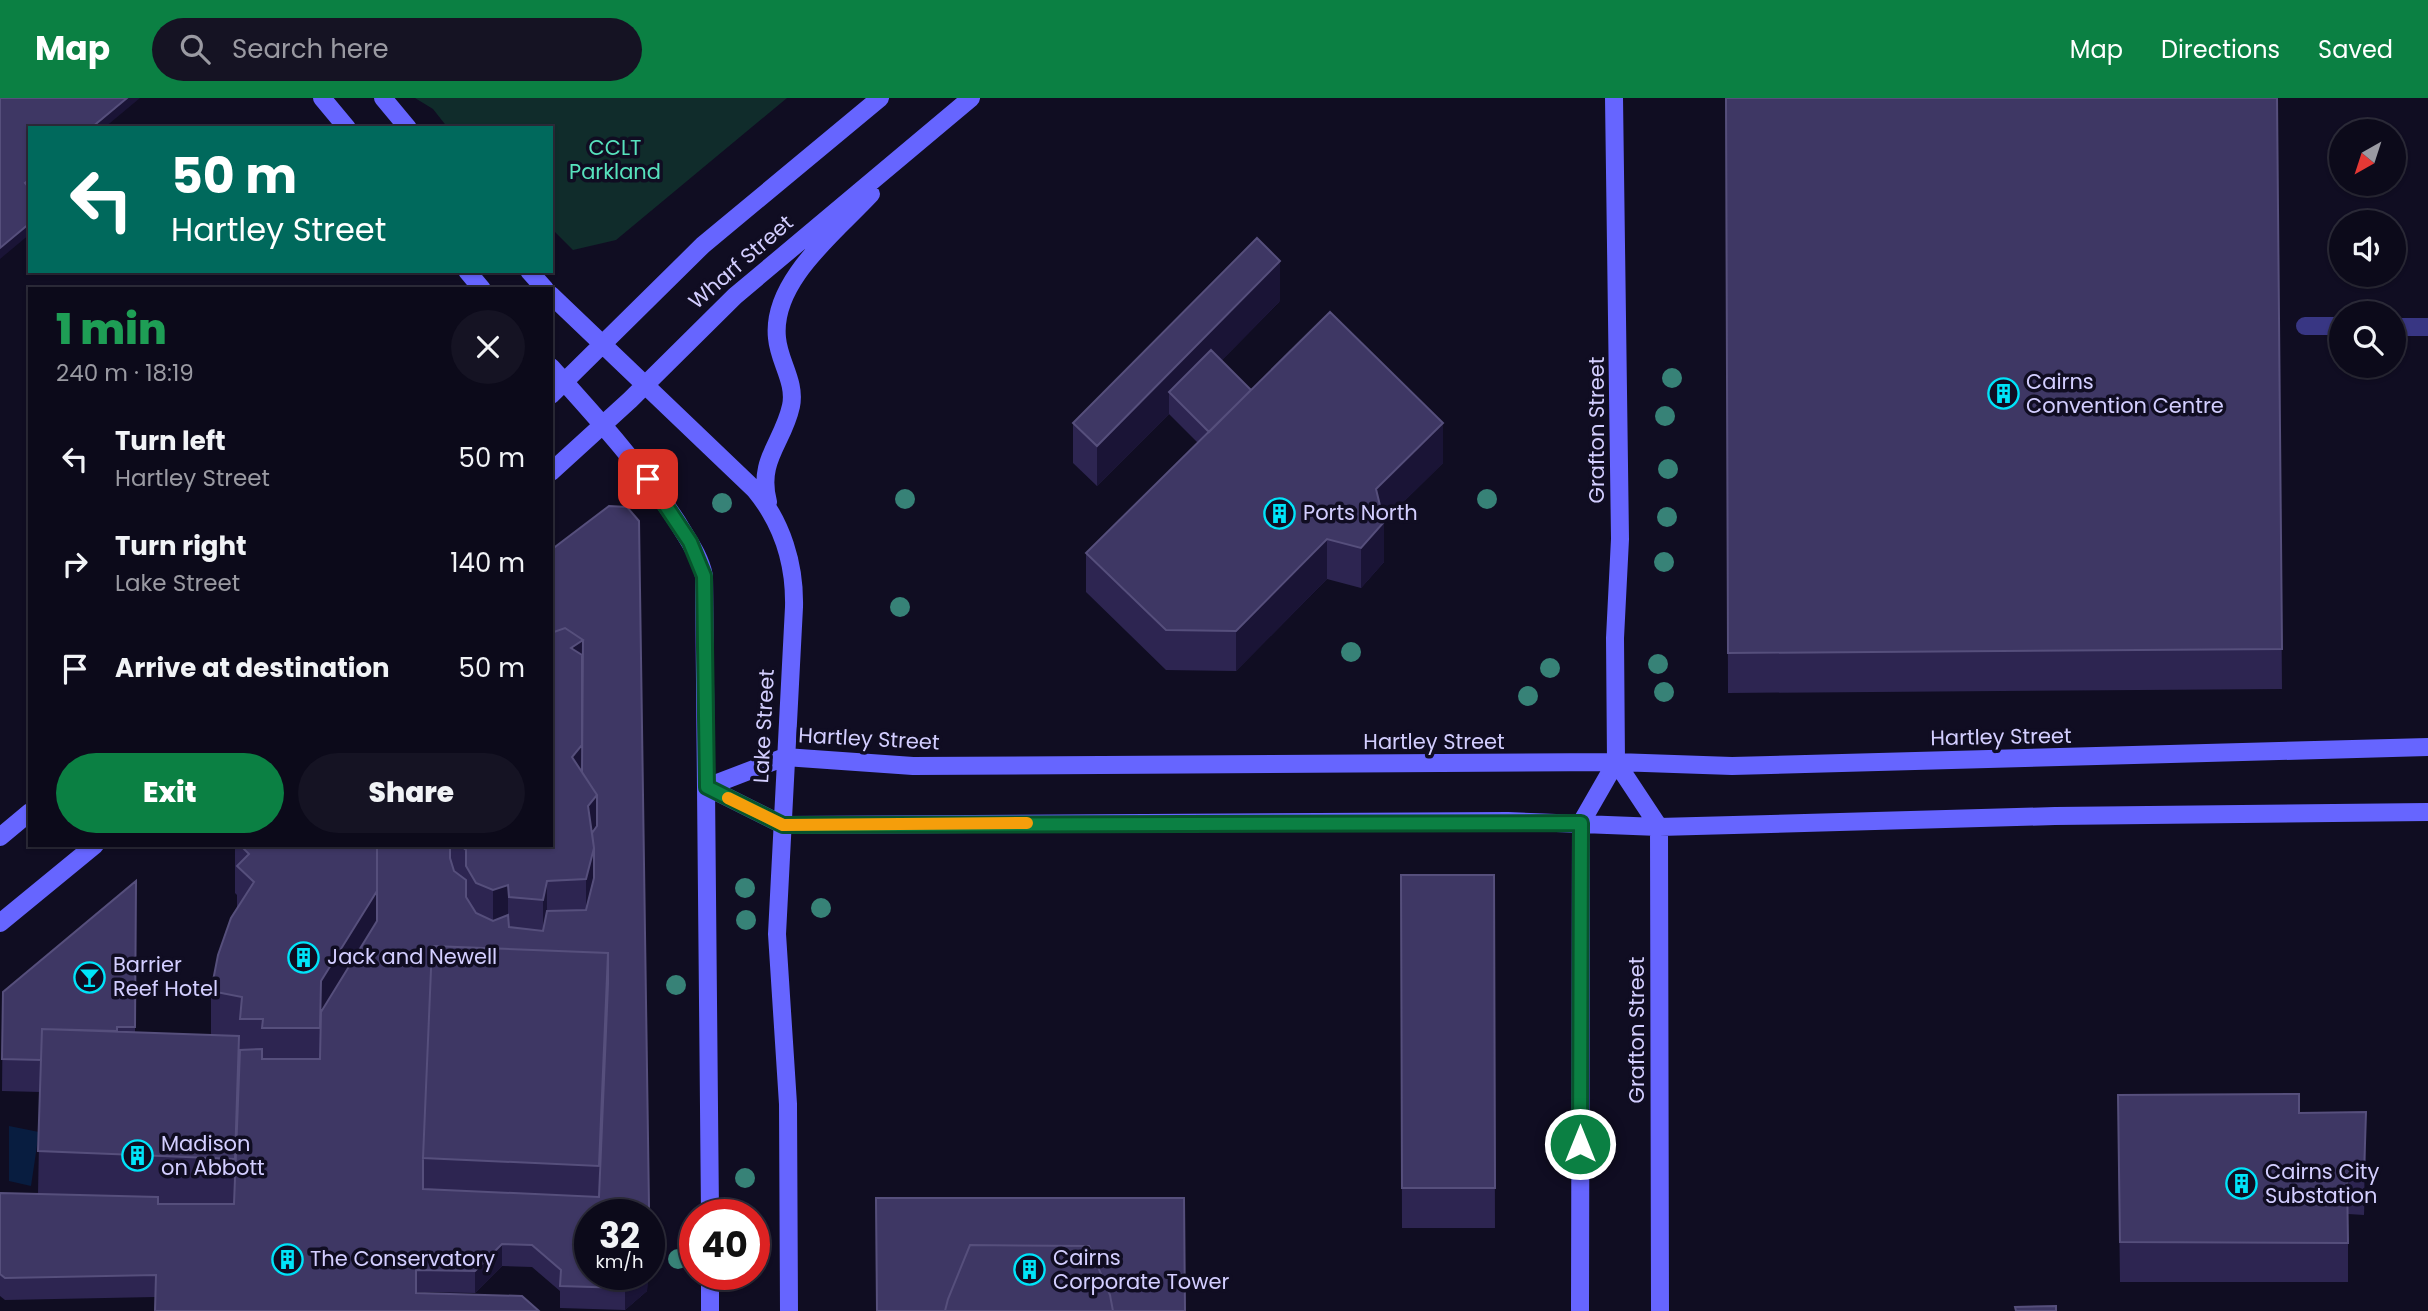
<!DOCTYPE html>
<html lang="en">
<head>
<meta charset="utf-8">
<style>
  :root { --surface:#0c0a1a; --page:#151323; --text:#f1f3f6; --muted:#9a9aa2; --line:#2c2b39; --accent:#0b8043 }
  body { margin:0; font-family:Poppins,sans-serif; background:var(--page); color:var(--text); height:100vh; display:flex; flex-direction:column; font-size:26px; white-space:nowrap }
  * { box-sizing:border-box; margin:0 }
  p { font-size:23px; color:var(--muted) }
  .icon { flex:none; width:38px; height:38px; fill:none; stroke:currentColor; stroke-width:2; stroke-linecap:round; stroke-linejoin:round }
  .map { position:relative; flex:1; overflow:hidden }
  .drawer { position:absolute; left:28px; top:189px; width:525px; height:560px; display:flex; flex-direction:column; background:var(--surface); border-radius:0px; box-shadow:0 2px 5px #0004,0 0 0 2px var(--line) }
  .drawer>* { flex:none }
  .hud { position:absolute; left:28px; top:28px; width:525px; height:147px; border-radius:0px; box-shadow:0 2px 5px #0004,0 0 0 2px var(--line); background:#00695c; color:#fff; overflow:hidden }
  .needle { width:46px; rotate:219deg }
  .buttons { position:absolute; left:2329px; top:21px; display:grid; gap:14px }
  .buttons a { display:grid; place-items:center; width:77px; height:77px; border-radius:50%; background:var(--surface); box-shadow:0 2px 5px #0004,0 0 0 2px var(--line); font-size:35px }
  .speed { position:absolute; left:574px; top:1101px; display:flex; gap:14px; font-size:35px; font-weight:700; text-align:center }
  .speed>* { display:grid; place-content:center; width:91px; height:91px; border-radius:50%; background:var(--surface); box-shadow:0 2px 5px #0004,0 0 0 2px var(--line); line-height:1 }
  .speed small { font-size:18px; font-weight:400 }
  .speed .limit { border:10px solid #d22; background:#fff; color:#111 }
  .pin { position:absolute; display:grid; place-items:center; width:60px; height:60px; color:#fff; margin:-30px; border-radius:14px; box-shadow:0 4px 10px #0006 }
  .me { position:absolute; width:77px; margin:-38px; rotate:0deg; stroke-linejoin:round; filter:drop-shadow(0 0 5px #0008) }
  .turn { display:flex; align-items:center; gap:24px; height:147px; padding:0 28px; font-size:32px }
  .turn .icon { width:91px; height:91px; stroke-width:2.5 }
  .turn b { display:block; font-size:49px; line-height:60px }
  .round { display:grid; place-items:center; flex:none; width:74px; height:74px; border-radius:37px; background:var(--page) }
  .head { display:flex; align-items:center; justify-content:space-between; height:119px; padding:0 28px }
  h1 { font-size:42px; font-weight:800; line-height:52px; color:#1e9e55 }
  .button { display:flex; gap:14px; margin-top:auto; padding:14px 28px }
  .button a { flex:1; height:80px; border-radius:42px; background:var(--accent); color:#fff; font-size:28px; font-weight:800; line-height:80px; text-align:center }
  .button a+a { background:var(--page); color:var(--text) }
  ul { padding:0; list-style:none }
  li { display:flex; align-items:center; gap:21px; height:105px; padding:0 28px }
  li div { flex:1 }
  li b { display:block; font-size:26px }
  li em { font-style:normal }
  header { display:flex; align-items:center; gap:42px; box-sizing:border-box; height:98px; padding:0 35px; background:var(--accent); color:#fff }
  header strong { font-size:33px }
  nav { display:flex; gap:38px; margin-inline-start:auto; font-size:24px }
  .search { width:490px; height:63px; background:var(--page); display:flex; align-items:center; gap:18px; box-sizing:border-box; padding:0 24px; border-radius:38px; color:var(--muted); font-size:26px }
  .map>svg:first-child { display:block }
  .green { fill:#102c2b }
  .water { fill:#081d40 }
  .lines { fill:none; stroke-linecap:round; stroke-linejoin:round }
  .lane { stroke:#383683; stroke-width:18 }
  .secondary { stroke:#6665ff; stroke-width:18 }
  .tree { fill:#378277 }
  .wall { fill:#2d2551; fill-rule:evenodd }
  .shaded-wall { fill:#1a1436 }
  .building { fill:#3e3764; stroke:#564f7c; stroke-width:2; fill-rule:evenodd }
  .route-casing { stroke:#07532c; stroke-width:18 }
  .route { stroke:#0b8043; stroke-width:12 }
  .slow { stroke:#f59e0b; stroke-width:12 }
  .labels { text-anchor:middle; stroke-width:7; stroke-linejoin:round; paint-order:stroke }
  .park-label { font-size:21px; fill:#57e2bd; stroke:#100d22 }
  .street-label { font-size:21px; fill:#d3ceff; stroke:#100d22 }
  .poi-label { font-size:21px; fill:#d3ceff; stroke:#100d22; text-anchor:start }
</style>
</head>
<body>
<header>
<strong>Map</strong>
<div class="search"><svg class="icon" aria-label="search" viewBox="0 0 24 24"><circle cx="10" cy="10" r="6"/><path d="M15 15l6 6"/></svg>Search here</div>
<nav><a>Map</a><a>Directions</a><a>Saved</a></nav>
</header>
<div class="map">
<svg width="2428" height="1213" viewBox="0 0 2428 1213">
  <rect width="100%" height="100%" fill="#100d22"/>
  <path class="green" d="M415,0h372l-171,142 -43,10 -22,-22v-100h-103l-15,-19z"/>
  <path class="water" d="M9,1028l30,6 -8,54 -22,-5z"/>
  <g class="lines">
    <path class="lane" d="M2305,228h37
      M2394,229h34"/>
    <path class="secondary" d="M322,0l25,30
      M383,0l25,30
      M467,173l15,18
      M529,173l16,18
      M551,197l204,195c27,33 40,74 39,117l-17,327 11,170 1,207
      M551,269c45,50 90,99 127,156 10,17 22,33 26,53l6,638
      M551,297l152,-150 177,-147
      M551,374l79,-72 105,-104 236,-198
      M768,404c-11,-42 15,-59 23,-96 5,-24 -12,-44 -14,-68 -6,-57 59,-106 94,-144
      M1616,664l43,65 1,484
      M707,689l76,38 725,-4 151,6 396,-11 373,-4
      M707,689l78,-30 128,9 703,-4 116,4 696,-19
      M0,739l30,-25
      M0,825l95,-78
      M710,1176v37
      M1580,1213l1,-488 35,-61 -1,-124 5,-99 -6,-441"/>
  </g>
  <g class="tree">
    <circle cx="1672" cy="280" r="10"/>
    <circle cx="1665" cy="318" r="10"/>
    <circle cx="1668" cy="371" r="10"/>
    <circle cx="905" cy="401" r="10"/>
    <circle cx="1487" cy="401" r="10"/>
    <circle cx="722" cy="405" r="10"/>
    <circle cx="1667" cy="419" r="10"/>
    <circle cx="1664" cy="464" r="10"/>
    <circle cx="900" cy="509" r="10"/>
    <circle cx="1351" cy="554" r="10"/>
    <circle cx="1658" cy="566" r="10"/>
    <circle cx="1550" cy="570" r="10"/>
    <circle cx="1664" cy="594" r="10"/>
    <circle cx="1528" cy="598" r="10"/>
    <circle cx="745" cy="790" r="10"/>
    <circle cx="821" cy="810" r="10"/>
    <circle cx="746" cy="822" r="10"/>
    <circle cx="676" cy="887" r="10"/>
    <circle cx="745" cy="1080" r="10"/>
    <circle cx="678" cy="1161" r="10"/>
  </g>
  <path class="wall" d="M1726,0h551l5,591 -554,4z
    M1280,203l-59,60 30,29 192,73 -59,58v41l-23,26 -34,-9 -91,92 -70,-1 -80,-78v-39l112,-110 -29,-29 -72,72 -24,-23v-40z
    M551,452l98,657 -59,67h58l-1,17 -22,19 -65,-2v-17l-28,-24 -30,-1 -27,27 -59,-1 -411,8 -5,-4v-103l38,1 2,-102 -38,-1 1,-99 133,-111 -1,151 76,3v-44l26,-82v-14l-2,-2v-48h316zM239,951h1l-1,38z
    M1401,777h93l1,353h-93z
    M2299,1015l67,39 -2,63 -16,-1v68h-228l-2,-147z"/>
  <path class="shaded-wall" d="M127,0h13l-36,30h-13z
    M30,81v11l-5,-7z
    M30,125v11l-30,25v-11z
    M1280,163v40l-100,102 -11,-11v22l-72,72v-40z
    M1443,325v40l-67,66v-40z
    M1384,424v40l-23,26v-40z
    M1327,441v40l-91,92v-40z
    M583,542l-1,158 -10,-11 -1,-139z
    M597,697v53l-3,52 -8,32v-53l2,-73z
    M547,783v52l-4,20v-53z
    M508,787v52l-15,6v-53z
    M377,793v52l-57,85 1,-47z
    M608,855v53l-9,208v-48z
    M239,938v63l-4,122v-62z
    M2366,1014v40l-2,63v-40z
    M502,1146v22l-27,27v-22z
    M641,1176h7l-1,17 -22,19v-22z"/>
  <path class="building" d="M0,0h127l-36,30h-61v51l-5,4 5,6v34l-30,25z
    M1726,0h551l5,551 -554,4z
    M1257,140l23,23 -183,185 -24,-23z
    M1330,214l113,111 -67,66 8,33 -23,26 -34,-9 -91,92 -70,-1 -80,-77z
    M1211,252l40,40 -42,42 -40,-40z
    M609,408l18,1 12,14 10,686v7h-59v60h51l-16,14 -65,-2 1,-16 -29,-25 -30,-1 -27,27 -59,-1v23l106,3 17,15h-384l1,-36 -151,3 -5,-4v-81l158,4v7h76l6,-154 22,-1v10h58l1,-47 56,-91v-76h73v13l4,13 12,9v17l10,16 17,8 15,-6 1,12 34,4 4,-20 39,-1 8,-32v-30l-2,-15 5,-7v-31l-15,-23 1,-132 -18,-12 -14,5v-83zM432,848l176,7v31l-9,213 -176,-8v-31z
    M565,530l18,12 -12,8 11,7v90l-10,12 25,38 -9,11 6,42 -8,31 -39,2 -4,19 -34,-3 -1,-12 -15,5 -17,-7 -10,-17v-16l-6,-5h91v-212z
    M240,747h137v46l-56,90 -1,47h-58l1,-9h-23l2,-22 -31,-6 7,-36 13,-37 23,-36 -17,-16 12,-12z
    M1401,777h93l1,313h-93z
    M136,783l-1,146h-18v4l-75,-2 -1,31 -39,-1 1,-67z
    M432,848l176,7 -9,213 -176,-8z
    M42,931l197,7 -4,123 -197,-8z
    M2299,996v19l67,-1 -2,63 -17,-1 1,69 -228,-1 -2,-147z
    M876,1100h308l1,113h-72l-3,-16 -21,-49 -119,-1 -22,54 -3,12h-68z
    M970,1147l119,1 21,49 3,16h-168l3,-12z
    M2056,1208v5h-40l-1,-4z"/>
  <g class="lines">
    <defs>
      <path id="route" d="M648,381l42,63 14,34 3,211 76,38 798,-2 -1,321"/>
    </defs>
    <use href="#route" class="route-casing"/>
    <use href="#route" class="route"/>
    <path class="slow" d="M728,700l55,27 244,-2"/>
  </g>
  <defs>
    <symbol id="building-ring" viewBox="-11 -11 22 22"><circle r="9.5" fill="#100d22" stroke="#00e4f9" stroke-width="1.5"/><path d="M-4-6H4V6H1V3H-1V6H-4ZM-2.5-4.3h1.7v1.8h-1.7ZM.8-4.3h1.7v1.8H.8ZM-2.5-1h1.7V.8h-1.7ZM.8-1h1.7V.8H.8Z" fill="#00e4f9"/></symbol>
    <symbol id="bar-ring" viewBox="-11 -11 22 22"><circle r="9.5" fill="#100d22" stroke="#00e4f9" stroke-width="1.5"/><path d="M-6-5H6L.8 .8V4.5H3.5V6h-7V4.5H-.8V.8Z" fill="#00e4f9"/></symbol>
  </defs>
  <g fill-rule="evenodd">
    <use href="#building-ring" x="1986" y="278" width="35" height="35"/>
    <use href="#building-ring" x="1262" y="398" width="35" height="35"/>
    <use href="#building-ring" x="286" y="842" width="35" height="35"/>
    <use href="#bar-ring" x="72" y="862" width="35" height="35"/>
    <use href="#building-ring" x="120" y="1040" width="35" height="35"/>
    <use href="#building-ring" x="2224" y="1068" width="35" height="35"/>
    <use href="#building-ring" x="270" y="1144" width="35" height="35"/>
    <use href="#building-ring" x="1012" y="1154" width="35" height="35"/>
  </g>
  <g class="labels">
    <g class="park-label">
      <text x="615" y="57">CCLT<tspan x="615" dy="24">Parkland</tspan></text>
    </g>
    <g class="street-label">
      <text transform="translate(741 164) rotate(-41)" y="7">Wharf Street</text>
      <text transform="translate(1597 332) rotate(-90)" y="7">Grafton Street</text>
      <text transform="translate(764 628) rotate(-87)" y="7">Lake Street</text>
      <text transform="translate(2001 639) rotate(-1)" y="7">Hartley Street</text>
      <text transform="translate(869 641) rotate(3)" y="7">Hartley Street</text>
      <text x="1434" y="651">Hartley Street</text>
      <text transform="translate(1637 932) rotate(-90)" y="7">Grafton Street</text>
    </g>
    <g class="poi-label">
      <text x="2026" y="291">Cairns<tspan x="2026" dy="24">Convention Centre</tspan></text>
      <text x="1303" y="422">Ports North</text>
      <text x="327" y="866">Jack and Newell</text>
      <text x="113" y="874">Barrier<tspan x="113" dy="24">Reef Hotel</tspan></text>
      <text x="161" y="1053">Madison<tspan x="161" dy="24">on Abbott</tspan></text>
      <text x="2265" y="1081">Cairns City<tspan x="2265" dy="24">Substation</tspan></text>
      <text x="1053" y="1167">Cairns<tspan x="1053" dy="24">Corporate Tower</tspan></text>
      <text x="310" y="1168">The Conservatory</text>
    </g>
  </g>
</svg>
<div class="buttons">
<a><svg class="needle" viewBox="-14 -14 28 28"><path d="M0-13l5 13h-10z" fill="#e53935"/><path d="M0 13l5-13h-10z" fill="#9a9aa2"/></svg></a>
<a><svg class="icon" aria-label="sound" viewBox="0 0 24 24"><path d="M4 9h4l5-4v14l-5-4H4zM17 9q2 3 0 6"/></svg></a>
<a><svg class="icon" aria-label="search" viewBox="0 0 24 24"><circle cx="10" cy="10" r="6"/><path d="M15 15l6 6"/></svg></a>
</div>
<div class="speed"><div>32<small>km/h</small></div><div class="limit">40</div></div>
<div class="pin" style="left:648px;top:381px;background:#d93025"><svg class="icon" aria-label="arrive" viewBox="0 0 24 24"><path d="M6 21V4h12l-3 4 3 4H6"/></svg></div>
<svg class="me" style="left:1580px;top:1046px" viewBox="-20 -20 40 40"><circle r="17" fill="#0b8043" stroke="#fff" stroke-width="3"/><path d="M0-11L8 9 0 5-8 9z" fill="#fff"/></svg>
<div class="hud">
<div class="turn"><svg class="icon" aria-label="left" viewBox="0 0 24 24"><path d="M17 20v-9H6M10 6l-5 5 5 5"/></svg><div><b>50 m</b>Hartley Street</div></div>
</div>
<section class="drawer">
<div class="head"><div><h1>1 min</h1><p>240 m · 18:19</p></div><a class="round"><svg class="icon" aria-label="close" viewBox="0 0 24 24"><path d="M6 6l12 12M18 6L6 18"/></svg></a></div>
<ul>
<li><svg class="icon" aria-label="left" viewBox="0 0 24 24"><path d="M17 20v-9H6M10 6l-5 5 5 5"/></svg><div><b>Turn left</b><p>Hartley Street</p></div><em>50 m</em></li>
<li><svg class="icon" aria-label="right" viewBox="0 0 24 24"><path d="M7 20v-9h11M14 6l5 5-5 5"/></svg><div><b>Turn right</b><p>Lake Street</p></div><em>140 m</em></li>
<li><svg class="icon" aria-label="arrive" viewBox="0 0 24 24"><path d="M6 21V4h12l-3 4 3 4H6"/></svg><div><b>Arrive at destination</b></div><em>50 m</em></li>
</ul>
<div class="button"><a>Exit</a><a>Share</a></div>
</section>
</div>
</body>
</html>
